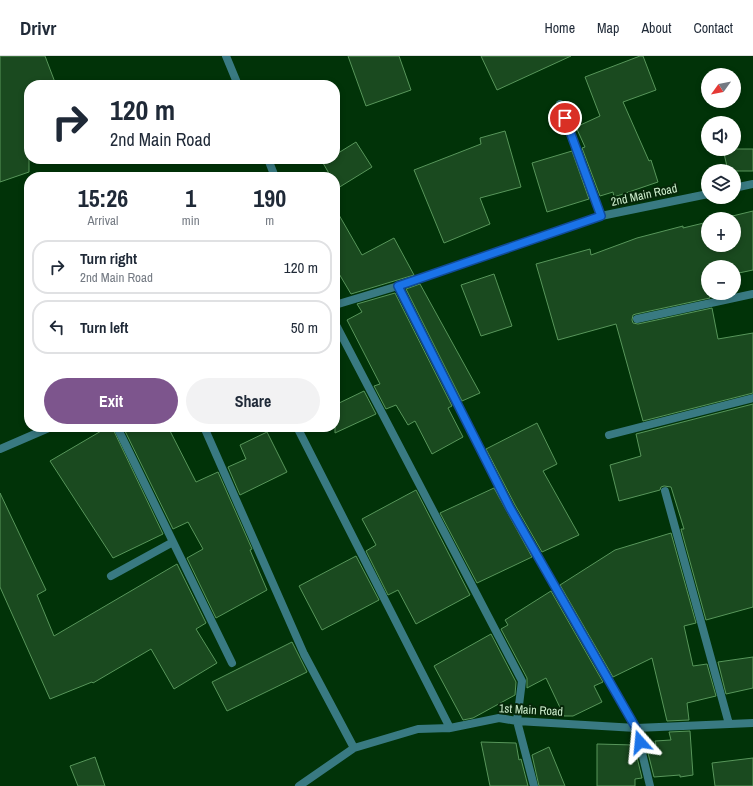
<!DOCTYPE html>
<html lang="en">
<head>
<meta charset="utf-8">
<style>
  :root { --surface:#fff; --page:#f2f2f3; --text:#1f2937; --muted:#747a83; --line:#e0e1e3; --accent:#7d558d }
  body { margin:0; font-family:"Archivo Narrow",sans-serif; background:var(--page); color:var(--text); height:100vh; display:flex; flex-direction:column; font-size:15px; white-space:nowrap }
  * { box-sizing:border-box; margin:0 }
  p { font-size:13px; color:var(--muted) }
  .icon { flex:none; width:22px; height:22px; fill:none; stroke:currentColor; stroke-width:2; stroke-linecap:round; stroke-linejoin:round }
  .map { position:relative; flex:1; overflow:hidden }
  .drawer { position:absolute; left:24px; top:116px; width:316px; height:260px; display:flex; flex-direction:column; background:var(--surface); border-radius:16px; box-shadow:0 2px 6px #0003 }
  .drawer>* { flex:none }
  .banner { position:absolute; left:24px; top:24px; width:316px; height:84px; border-radius:16px; box-shadow:0 2px 6px #0003; background:#fff; color:var(--text); overflow:hidden }
  .needle { width:26px; rotate:237deg }
  .fabs { position:absolute; left:701px; top:12px; display:grid; gap:8px }
  .fabs a { display:grid; place-items:center; width:40px; height:40px; border-radius:50%; background:var(--surface); box-shadow:0 2px 6px #0003; font-size:20px }
  .pin { position:absolute; display:grid; place-items:center; width:34px; height:34px; color:#fff; margin:-17px; border:2px solid #fff; border-radius:50%; box-shadow:0 1px 4px #0007 }
  .me { position:absolute; width:44px; margin:-22px; rotate:342deg; stroke-linejoin:round; filter:drop-shadow(0 0 3px #0008) }
  .turn { display:flex; align-items:center; gap:14px; height:84px; padding:0 20px; font-size:18px }
  .turn .icon { width:52px; height:52px; stroke-width:2.5 }
  .turn b { display:block; font-size:28px; line-height:34px }
  .eta { display:flex; justify-content:space-evenly; align-items:center; height:68px; text-align:center }
  .eta b { font-size:24px; font-weight:800; line-height:28px }
  .primary-button { display:flex; gap:8px; margin-top:auto; padding:8px 20px }
  .primary-button a { flex:1; height:46px; border-radius:24px; background:var(--accent); color:#fff; font-size:16px; font-weight:800; line-height:46px; text-align:center }
  .primary-button a+a { background:var(--page); color:var(--text) }
  ul { padding:0; list-style:none }
  li { display:flex; align-items:center; gap:12px; height:54px; margin:0 8px 6px; padding:0 12px; border:2px solid var(--line); border-radius:16px }
  li div { flex:1 }
  li b { display:block; font-size:15px }
  li em { font-style:normal }
  header { display:flex; align-items:center; gap:24px; box-sizing:border-box; height:56px; padding:0 20px; background:var(--surface); border-bottom:1px solid var(--line) }
  header strong { font-size:19px }
  nav { display:flex; gap:22px; margin-inline-start:auto; font-size:14px }
  .map>svg:first-child { display:block }
  .building { fill:#1a4a1f; stroke:#58965b }
  .lines { fill:none; stroke-linecap:round; stroke-linejoin:round }
  .minor { stroke:#397a82; stroke-width:8 }
  .tertiary { stroke:#397a82; stroke-width:8 }
  .route-casing { stroke:#114b97; stroke-width:10 }
  .route { stroke:#1a73e8; stroke-width:7 }
  .labels { text-anchor:middle; stroke-width:4; stroke-linejoin:round; paint-order:stroke }
  .street-label { font-size:12px; fill:#ceeece; stroke:#062709 }
</style>
</head>
<body>
<header>
<strong>Drivr</strong>
<nav><a>Home</a><a>Map</a><a>About</a><a>Contact</a></nav>
</header>
<div class="map">
<svg width="753" height="730" viewBox="0 0 753 730">
  <rect width="100%" height="100%" fill="#013308"/>
  <path class="building" d="M0,0h45l11,29h-27v87l-29,10z
    M348,0h51l12,34 -45,16z
    M481,0h90l-74,34z
    M640,0h3l13,34 -33,12 26,59 2,-1 7,22 -44,15 -1,-5 -13,4 -18,-48 3,-1 -9,-20 24,-11 -15,-39z
    M505,75l16,56 -41,11 10,26 -46,19 -30,-73 67,-26 -1,-6z
    M356,86l16,25 -34,21 -3,-5v-6h-4l-8,-14 6,-4h6v-4z
    M723,93h30v22h-25z
    M572,95l17,48 -42,13 -15,-49z
    M335,152l27,47 32,-17 20,37 -63,19 -16,-27z
    M753,155v59l-19,4v-7h-26v13l-2,1 4,17 -74,16 -3,1 -1,5 1,3 5,1 74,-16 6,31 35,-6v60l-110,28 -27,-97 -58,16 -22,-76 54,-15 1,6 46,-17 46,-12v2l25,-6v23h26v-26h-14z
    M494,218l18,52 -31,10 -20,-51z
    M420,228l60,109 -18,8 -56,-112z
    M395,237l57,113 -4,2 15,29 -31,17 -17,-33 -7,4 -12,-20 -10,4 -12,-23 6,-2 -33,-64 15,-8 -5,-8z
    M364,335l12,23 -41,19v-28z
    M753,348v203l-47,13 -25,-91h3l-13,-42 -7,-1 -3,1 -1,3 -41,11 -9,-36 31,-9 -5,-22z
    M537,367l20,41 -14,7 36,64 -37,17 -27,-47 -29,-56z
    M108,371h4l51,107 -50,24 -63,-97z
    M123,371h45l28,55 22,-10 34,77 -2,1 17,40 -51,28 -29,-60 16,-9 -15,-27 -15,7z
    M267,376l20,40 -47,23 -12,-28 18,-8 -6,-14z
    M494,432l38,69 -55,26 -37,-70z
    M416,434l54,105 -54,29 -18,-34 -10,5 -22,-44 10,-6 -14,-26z
    M0,437l46,97 -9,5 17,41 123,-72 29,59 -10,6 21,34 -43,26 -23,-40 -58,34 -1,-1 -42,17 -50,-112z
    M671,477l25,90 -12,3 9,40 14,-2 9,32 -29,7 2,17 -22,1 -15,-63 -39,19 -53,-92 55,-35z
    M356,500l23,44 -57,30 -23,-44z
    M551,535l52,91 -9,4 8,16 -29,14h-9l-18,-38 -19,10v-10l-26,-49 7,-4 -3,-5z
    M491,578l25,48 -1,13 -42,23 -10,2 -29,-54z
    M292,586l15,30 -80,39 -15,-29z
    M753,601v31l-27,6 -8,-32z
    M690,675l3,44 -13,2v-2l-26,2 -8,-32h10l-1,-4 16,-1 -2,-8z
    M481,686l35,1 3,17 2,-1 7,27h-38z
    M597,688l37,1 8,33 -7,1v7h-38z
    M549,691l16,39h-26l-7,-31z
    M95,701l10,29h-27l-8,-20z
    M753,702v28h-38l-3,-23z"/>
  <g class="lines">
    <path class="minor" d="M226,0l12,29
      M560,48l41,112
      M268,103l7,18
      M398,230l112,222 126,220 14,58
      M637,263l116,-25
      M335,267l187,358 -5,40 17,65
      M117,371l115,236
      M204,371l100,227 50,94
      M297,371l153,301
      M609,379l144,-37
      M665,435l64,233
      M111,520l62,-34
      M299,730l55,-38 64,-19 32,-1 49,-10 18,3 119,7 117,-5"/>
    <path class="tertiary" d="M734,132l19,-4
      M335,249l63,-19 203,-70 107,-22
      M0,393l51,-22"/>
  </g>
  <g class="lines">
    <defs>
      <path id="route" d="M565,62l36,98 -203,70 112,222 126,220 4,14"/>
    </defs>
    <use href="#route" class="route-casing"/>
    <use href="#route" class="route"/>
  </g>
  <g class="labels">
    <g class="street-label">
      <text transform="translate(644 139) rotate(-12)" y="4">2nd Main Road</text>
      <text transform="translate(531 654) rotate(3)" y="4">1st Main Road</text>
    </g>
  </g>
</svg>
<div class="fabs">
<a><svg class="needle" viewBox="-14 -14 28 28"><path d="M0-13l5 13h-10z" fill="#e53935"/><path d="M0 13l5-13h-10z" fill="#747a83"/></svg></a>
<a><svg class="icon" aria-label="sound" viewBox="0 0 24 24"><path d="M4 9h4l5-4v14l-5-4H4zM17 9q2 3 0 6"/></svg></a>
<a><svg class="icon" aria-label="layers" viewBox="0 0 24 24"><path d="M12 4l9 5-9 5-9-5zM3 14l9 5 9-5"/></svg></a>
<a>+</a>
<a>−</a>
</div>
<div class="pin" style="left:565px;top:62px;background:#d93025"><svg class="icon" aria-label="arrive" viewBox="0 0 24 24"><path d="M6 21V4h12l-3 4 3 4H6"/></svg></div>
<svg class="me" style="left:640px;top:686px" viewBox="-20 -20 40 40"><path d="M0-17L14 15 0 8-14 15z" fill="#1a73e8" stroke="#fff" stroke-width="4"/></svg>
<div class="banner">
<div class="turn"><svg class="icon" aria-label="right" viewBox="0 0 24 24"><path d="M7 20v-9h11M14 6l5 5-5 5"/></svg><div><b>120 m</b>2nd Main Road</div></div>
</div>
<section class="drawer">
<div class="eta">
<div><b>15:26</b><p>Arrival</p></div>
<div><b>1</b><p>min</p></div>
<div><b>190</b><p>m</p></div>
</div>
<ul>
<li><svg class="icon" aria-label="right" viewBox="0 0 24 24"><path d="M7 20v-9h11M14 6l5 5-5 5"/></svg><div><b>Turn right</b><p>2nd Main Road</p></div><em>120 m</em></li>
<li><svg class="icon" aria-label="left" viewBox="0 0 24 24"><path d="M17 20v-9H6M10 6l-5 5 5 5"/></svg><div><b>Turn left</b></div><em>50 m</em></li>
</ul>
<div class="primary-button"><a>Exit</a><a>Share</a></div>
</section>
</div>
</body>
</html>
